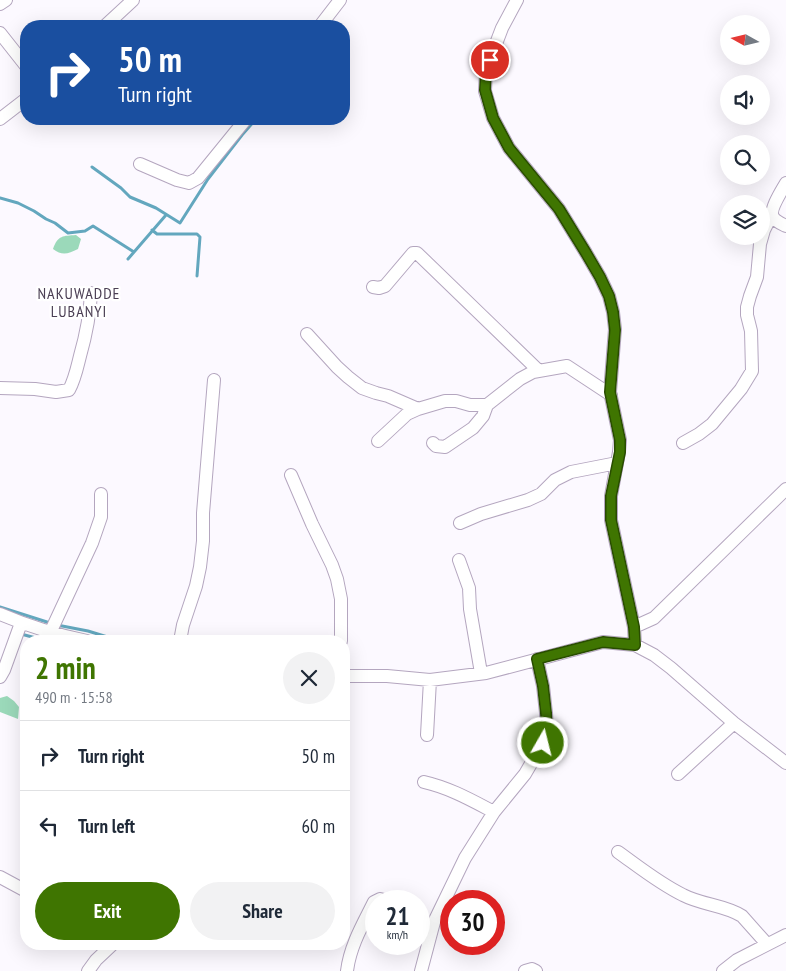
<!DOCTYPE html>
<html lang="en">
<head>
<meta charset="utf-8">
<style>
  :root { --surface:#fff; --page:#f2f2f3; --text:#1f2937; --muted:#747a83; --line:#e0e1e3; --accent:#3f7501 }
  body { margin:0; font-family:"PT Sans Narrow",sans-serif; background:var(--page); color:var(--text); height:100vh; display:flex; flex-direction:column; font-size:19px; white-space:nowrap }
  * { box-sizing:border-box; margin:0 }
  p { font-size:16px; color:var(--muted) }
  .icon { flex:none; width:28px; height:28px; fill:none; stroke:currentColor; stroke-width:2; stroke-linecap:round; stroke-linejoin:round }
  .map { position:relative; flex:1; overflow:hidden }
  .sheet { position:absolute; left:20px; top:635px; width:330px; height:315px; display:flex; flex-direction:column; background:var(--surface); border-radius:20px; box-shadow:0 5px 20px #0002 }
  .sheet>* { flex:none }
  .banner { position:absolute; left:20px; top:20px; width:330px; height:105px; border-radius:20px; box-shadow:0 5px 20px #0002; background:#1a4fa0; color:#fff; overflow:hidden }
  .needle { width:32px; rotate:278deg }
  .tools { position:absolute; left:720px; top:15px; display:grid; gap:10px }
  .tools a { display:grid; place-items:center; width:50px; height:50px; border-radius:50%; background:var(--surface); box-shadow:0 5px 20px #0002; font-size:25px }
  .speed { position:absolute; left:365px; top:890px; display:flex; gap:10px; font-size:25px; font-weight:700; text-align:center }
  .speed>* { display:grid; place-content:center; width:65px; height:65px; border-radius:50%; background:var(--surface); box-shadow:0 5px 20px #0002; line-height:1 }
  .speed small { font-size:12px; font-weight:400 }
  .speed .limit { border:8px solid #d22; background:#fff; color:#111 }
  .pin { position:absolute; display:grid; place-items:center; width:42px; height:42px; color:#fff; margin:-21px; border:2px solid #fff; border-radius:50%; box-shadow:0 1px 5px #0007 }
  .me { position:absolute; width:55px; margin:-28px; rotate:8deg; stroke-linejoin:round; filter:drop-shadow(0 0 4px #0008) }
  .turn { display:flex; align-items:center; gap:18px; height:105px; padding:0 15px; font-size:22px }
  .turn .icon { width:65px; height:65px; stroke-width:2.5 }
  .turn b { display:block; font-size:35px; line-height:42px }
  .round { display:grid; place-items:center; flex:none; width:52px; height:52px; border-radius:26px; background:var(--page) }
  .overview { display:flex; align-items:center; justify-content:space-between; height:85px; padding:0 15px }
  h1 { font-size:30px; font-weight:800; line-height:38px; color:var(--accent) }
  .cta { display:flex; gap:10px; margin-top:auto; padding:10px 15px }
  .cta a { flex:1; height:58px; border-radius:30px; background:var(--accent); color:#fff; font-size:20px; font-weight:800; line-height:58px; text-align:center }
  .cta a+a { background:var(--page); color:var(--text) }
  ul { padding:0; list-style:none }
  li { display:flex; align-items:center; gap:15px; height:70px; padding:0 15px; border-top:1px solid var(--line) }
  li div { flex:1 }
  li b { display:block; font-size:19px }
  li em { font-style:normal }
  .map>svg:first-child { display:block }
  .forest { fill:#9bd9ba }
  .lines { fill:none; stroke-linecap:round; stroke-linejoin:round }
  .stream { stroke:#63a7be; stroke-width:3 }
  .minor-casing { stroke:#b4a6bf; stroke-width:14 }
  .minor { stroke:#fff; stroke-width:12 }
  .route-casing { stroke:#294c01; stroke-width:12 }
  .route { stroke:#3f7501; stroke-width:9 }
  .labels { text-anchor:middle; stroke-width:4.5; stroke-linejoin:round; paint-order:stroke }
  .quarter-label { font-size:16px; letter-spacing:1px; fill:#4b3f54; stroke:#fff }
</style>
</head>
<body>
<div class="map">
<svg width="786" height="971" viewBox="0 0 786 971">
  <rect width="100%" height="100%" fill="#fcf9ff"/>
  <path class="forest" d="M76,235l5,4 -3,10c-10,5 -16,7 -25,0 5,-14 10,-13 23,-14z
    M7,696l7,5 5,6 -1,12 -18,-7v-14z"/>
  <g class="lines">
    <path class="stream" d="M92,167l29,21 9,9 26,11 24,15 28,-44 34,-44 14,-16
      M0,198l18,5 16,8 12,8 9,4 13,10 17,-2 8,-5 41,26
      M152,230l5,4h40l3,3 -3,39
      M128,259l38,-44
      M0,607l47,15
      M57,625l31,6 26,8 20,2
      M21,634l26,7
      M344,686l2,1"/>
    <defs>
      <path id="minor" d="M517,0l-15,28 -16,42 -1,21 8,27 16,30 50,61 27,44 14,24 9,19 4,16 2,17 -5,63 10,48 -1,12 -8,44v24l23,107 1,18
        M0,4l6,-4
        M105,26l28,-26
        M320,26l20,-26
        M0,33l26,33
        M0,119l26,-20
        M140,164l37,16 12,3 9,-5 48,-59
        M786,183c-4,7 -17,27 -13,34 2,4 9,7 13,9
        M373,287l6,1 6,-2 28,-33h4l122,118
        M307,334l30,33 11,10 14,11 14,5 12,3 30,13 27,-8h11l14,4h17l33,-26 13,-7 34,-6 44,29
        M0,388l35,1 21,3 13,-2c6,-11 8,-22 11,-34 6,-21 10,-41 11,-63
        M378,441l29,-27 11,-5
        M433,443l3,3 9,1 28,-19 10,-12 4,-11
        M683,443l16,-9 13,-10 29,-35 11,-18 -1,-40 -4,-16v-8l3,-11 7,-19 3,-33 4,-14 8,-16
        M291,475l21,49 20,41 5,14 4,20v42
        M460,523l21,-9 47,-14 13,-6 14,-14 16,-8 46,-9
        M459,560l10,28 1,21 11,64
        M0,614c28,12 57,21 87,27
        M634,627l20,-9 132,-129
        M50,633l42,-90 9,-26v-23
        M180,641l3,-16 13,-39 4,-19 3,-26v-28l11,-133
        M344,676h43l43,4 56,-7 117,-31 32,3 19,10 17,13 63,55 52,40
        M0,677l4,-7 17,-47
        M427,735l3,-55
        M678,774l56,-51
        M424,782c26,6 47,18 70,30
        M618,852c21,15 42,32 65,43 19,10 42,10 59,21l25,28
        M0,877l26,14
        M88,971l8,-11 17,-16
        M347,971c3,-25 16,-47 27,-69l6,-3 8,2
        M421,971l13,-49 31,-64 29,-46 31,-38 18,-31 4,-13 -1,-17 -3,-27 -6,-27
        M525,971l7,-2 4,2
        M723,971l14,-11 49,-25"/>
    </defs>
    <use href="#minor" class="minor-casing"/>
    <use href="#minor" class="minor"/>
  </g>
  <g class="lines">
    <defs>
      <path id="route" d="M490,60l-4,10 -1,20 8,28 16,30 50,61 27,44 14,24 9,19 4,16 2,18 -5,62 10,48v12l-9,44v24l23,107 1,18 -32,-3 -66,17 6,27 3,27 1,17 -4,13"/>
    </defs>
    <use href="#route" class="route-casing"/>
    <use href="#route" class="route"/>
  </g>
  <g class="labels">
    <g class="quarter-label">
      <text x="79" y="299">NAKUWADDE<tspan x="79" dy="18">LUBANYI</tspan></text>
    </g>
  </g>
</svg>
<div class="tools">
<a><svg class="needle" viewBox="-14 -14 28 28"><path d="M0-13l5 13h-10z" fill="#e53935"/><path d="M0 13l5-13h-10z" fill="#747a83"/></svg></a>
<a><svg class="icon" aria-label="sound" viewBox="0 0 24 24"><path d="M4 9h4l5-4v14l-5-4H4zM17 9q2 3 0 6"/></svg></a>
<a><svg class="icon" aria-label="search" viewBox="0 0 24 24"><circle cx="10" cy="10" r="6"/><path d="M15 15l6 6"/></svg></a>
<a><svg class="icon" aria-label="layers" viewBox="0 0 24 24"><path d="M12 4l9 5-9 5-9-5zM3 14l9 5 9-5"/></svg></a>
</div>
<div class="speed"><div>21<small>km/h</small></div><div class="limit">30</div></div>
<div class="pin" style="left:490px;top:60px;background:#d93025"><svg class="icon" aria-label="arrive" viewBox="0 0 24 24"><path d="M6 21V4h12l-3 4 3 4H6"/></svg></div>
<svg class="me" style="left:543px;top:743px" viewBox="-20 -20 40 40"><circle r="17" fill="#3f7501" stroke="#fff" stroke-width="3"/><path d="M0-11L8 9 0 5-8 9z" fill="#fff"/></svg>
<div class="banner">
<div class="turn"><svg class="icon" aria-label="right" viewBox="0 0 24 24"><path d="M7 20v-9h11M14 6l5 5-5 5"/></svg><div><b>50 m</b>Turn right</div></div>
</div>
<section class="sheet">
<div class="overview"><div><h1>2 min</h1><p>490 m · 15:58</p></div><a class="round"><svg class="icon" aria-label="close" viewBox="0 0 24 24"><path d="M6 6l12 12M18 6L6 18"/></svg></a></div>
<ul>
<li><svg class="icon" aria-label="right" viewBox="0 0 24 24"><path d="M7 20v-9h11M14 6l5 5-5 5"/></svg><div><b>Turn right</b></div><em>50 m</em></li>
<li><svg class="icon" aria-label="left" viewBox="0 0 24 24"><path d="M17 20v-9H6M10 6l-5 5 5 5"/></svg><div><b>Turn left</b></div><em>60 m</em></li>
</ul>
<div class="cta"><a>Exit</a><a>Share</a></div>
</section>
</div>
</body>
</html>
